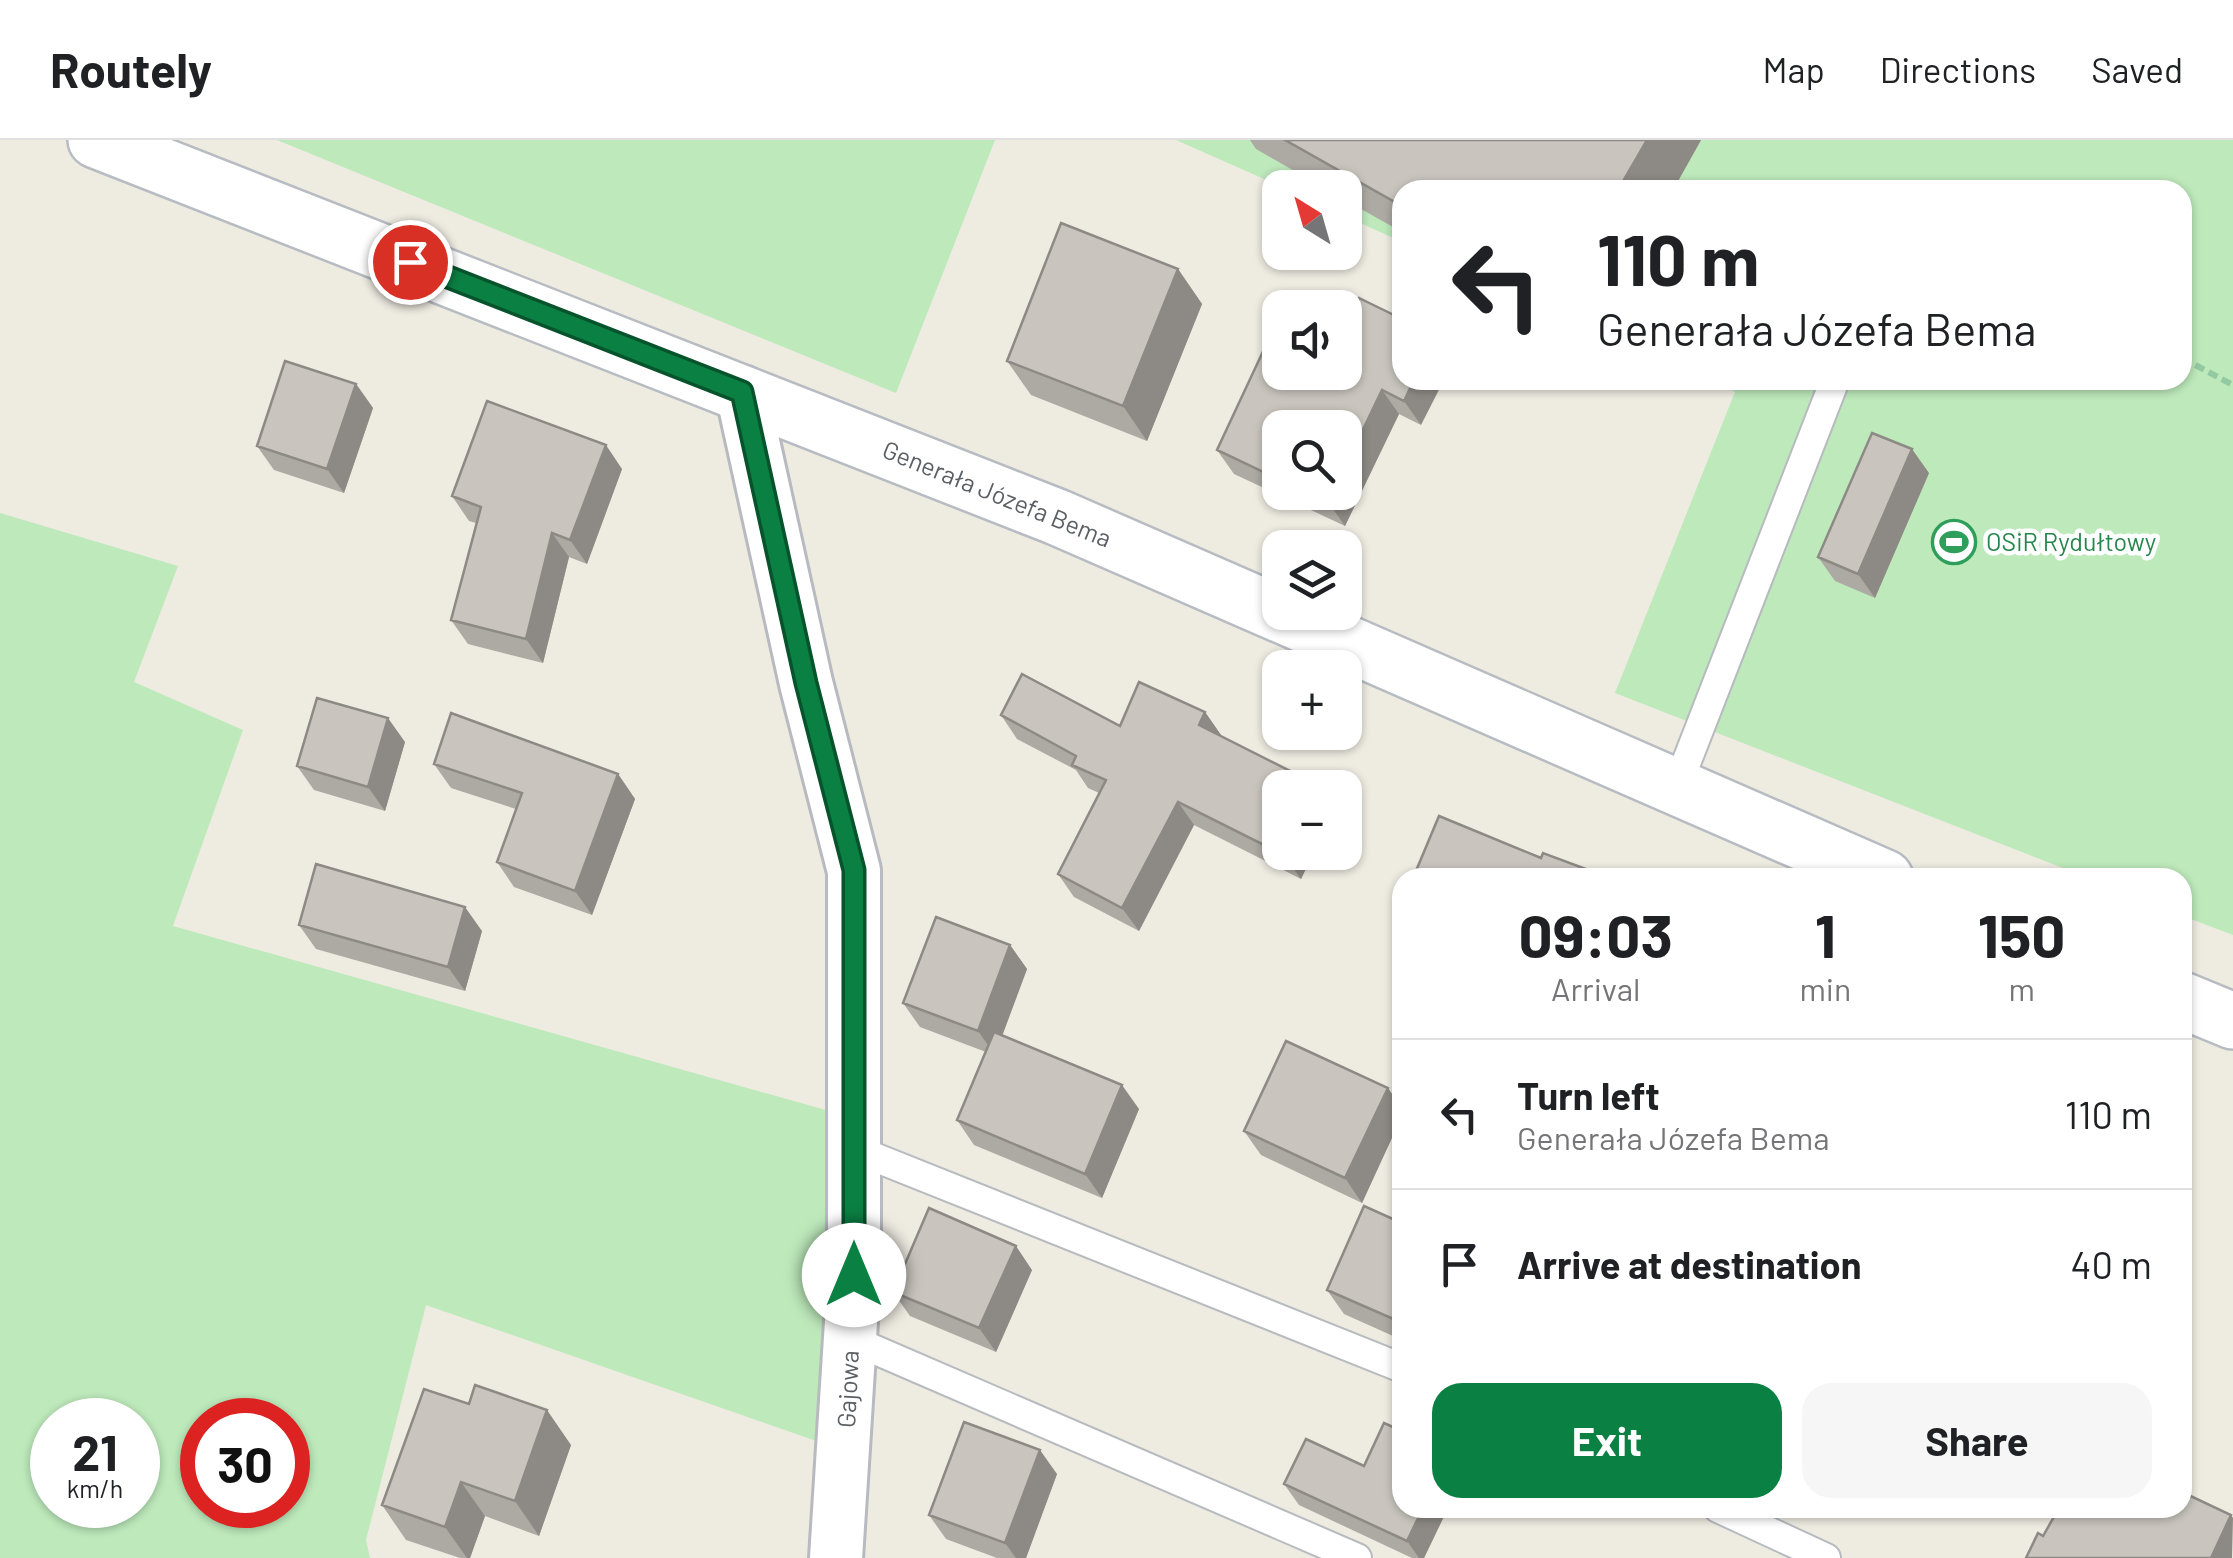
<!DOCTYPE html>
<html lang="en">
<head>
<meta charset="utf-8">
<style>
  :root { --surface:#fff; --page:#f6f6f6; --text:#202124; --muted:#757577; --line:#e0e0e0; --accent:#0b8043 }
  body { margin:0; font-family:Barlow,sans-serif; background:var(--page); color:var(--text); height:100vh; display:flex; flex-direction:column; font-size:38px; white-space:nowrap }
  * { box-sizing:border-box; margin:0 }
  p { font-size:32px; color:var(--muted) }
  .icon { flex:none; width:55px; height:55px; fill:none; stroke:currentColor; stroke-width:2; stroke-linecap:round; stroke-linejoin:round }
  .map { position:relative; flex:1; overflow:hidden }
  .drawer { position:absolute; left:1392px; top:728px; width:800px; height:650px; display:flex; flex-direction:column; background:var(--surface); border-radius:30px; box-shadow:0 2px 8px #0004 }
  .drawer>* { flex:none }
  .banner { position:absolute; left:1392px; top:40px; width:800px; height:210px; border-radius:30px; box-shadow:0 2px 8px #0004; background:#fff; color:var(--text); overflow:hidden }
  .needle { width:65px; rotate:323deg }
  .controls { position:absolute; left:1262px; top:30px; display:grid; gap:20px }
  .controls a { display:grid; place-items:center; width:100px; height:100px; border-radius:20px; background:var(--surface); box-shadow:0 2px 8px #0004; font-size:50px }
  .speed { position:absolute; left:30px; top:1258px; display:flex; gap:20px; font-size:50px; font-weight:700; text-align:center }
  .speed>* { display:grid; place-content:center; width:130px; height:130px; border-radius:50%; background:var(--surface); box-shadow:0 2px 8px #0004; line-height:1 }
  .speed small { font-size:25px; font-weight:400 }
  .speed .limit { border:15px solid #d22; background:#fff; color:#111 }
  .pin { position:absolute; display:grid; place-items:center; width:85px; height:85px; color:#fff; margin:-42px; border:5px solid #fff; border-radius:50%; box-shadow:0 2px 10px #0007 }
  .me { position:absolute; width:110px; margin:-55px; rotate:0deg; stroke-linejoin:round; filter:drop-shadow(0 0 8px #0008) }
  .turn { display:flex; align-items:center; gap:35px; height:210px; padding:0 40px; font-size:45px }
  .turn .icon { width:130px; height:130px; stroke-width:2.5 }
  .turn b { display:block; font-size:70px; line-height:85px }
  .eta { display:flex; justify-content:space-evenly; align-items:center; height:170px; text-align:center }
  .eta b { font-size:60px; font-weight:700; line-height:70px }
  .action { display:flex; gap:20px; margin-top:auto; padding:20px 40px }
  .action a { flex:1; height:115px; border-radius:30px; background:var(--accent); color:#fff; font-size:40px; font-weight:700; line-height:115px; text-align:center }
  .action a+a { background:var(--page); color:var(--text) }
  ul { padding:0; list-style:none }
  li { display:flex; align-items:center; gap:30px; height:150px; padding:0 40px; border-top:2px solid var(--line) }
  li div { flex:1 }
  li b { display:block; font-size:38px }
  li em { font-style:normal }
  header { display:flex; align-items:center; gap:60px; box-sizing:border-box; height:140px; padding:0 50px; background:var(--surface); border-bottom:2px solid var(--line) }
  header strong { font-size:48px }
  nav { display:flex; gap:55px; margin-inline-start:auto; font-size:35px }
  .map>svg:first-child { display:block }
  .green { fill:#bde9bb; fill-rule:evenodd }
  .lines { fill:none; stroke-linecap:round; stroke-linejoin:round }
  .lane-casing { stroke:#b7babf; stroke-width:32 }
  .street-casing { stroke:#b7babf; stroke-width:58 }
  .secondary-casing { stroke:#b7bcc2; stroke-width:60 }
  .path { stroke:#94caa1; stroke-width:6; stroke-dasharray:10 5; stroke-linecap:butt }
  .lane { stroke:#fff; stroke-width:28 }
  .street { stroke:#fff; stroke-width:52 }
  .secondary { stroke:#fff; stroke-width:55 }
  .wall { fill:#ada9a3; fill-rule:evenodd }
  .shaded-wall { fill:#8d8a85 }
  .building { fill:#c9c5be; stroke:#8d8a85; stroke-width:2.5 }
  .route-casing { stroke:#07532c; stroke-width:25 }
  .route { stroke:#0b8043; stroke-width:18 }
  .labels { text-anchor:middle; stroke-width:9; stroke-linejoin:round; paint-order:stroke }
  .street-label { font-size:25px; fill:#5a5f64; stroke:#fff }
  .leisure-label { font-size:25px; fill:#27864d; stroke:#fff; text-anchor:start }
</style>
</head>
<body>
<header>
<strong>Routely</strong>
<nav><a>Map</a><a>Directions</a><a>Saved</a></nav>
</header>
<div class="map">
<svg width="2233" height="1418" viewBox="0 0 2233 1418">
  <rect width="100%" height="100%" fill="#eeebe1"/>
  <path class="green" d="M277,0h718l-99,253z
    M1176,0h1057v795l-50,-19 -1,-38 -96,-1 -471,-184 120,-301 -24,-12h471v-190h-780v52l-57,-26v-28l-63,-1z
    M0,373l178,53 -44,116 109,48 -70,196 681,192 -9,333 -419,-146 -60,235 4,18h-370zM52,1280h86v85h-86zM202,1280h86v85h-86z"/>
  <g class="lines">
    <defs>
      <path id="lane" d="M1676,649l159,-409
        M854,1009l548,219
        M850,1199l507,219
        M1718,1368l108,50"/>
      <path id="street" d="M742,252l64,291 48,188v404l-18,283"/>
      <path id="secondary" d="M96,0l961,377 828,361
        M2182,860l51,21"/>
    </defs>
    <use href="#lane" class="lane-casing"/>
    <use href="#street" class="street-casing"/>
    <use href="#secondary" class="secondary-casing"/>
    <path class="path" d="M2182,218l51,27"/>
    <use href="#lane" class="lane"/>
    <use href="#street" class="street"/>
    <use href="#secondary" class="secondary"/>
  </g>
  <path class="wall" d="M1250,0h451l-28,50h-271v42l-57,-32v-12h-21l-68,-39z
    M1178,129l24,35 -55,137 -116,-46 -24,-34z
    M1359,158l62,127 -22,-11 -54,112 -111,-52 -17,-24 129,-126zM1280,288l65,64h-65z
    M356,244l17,24 -29,85 -70,-23 -17,-24z
    M622,329l-35,95 -18,-7 -26,106 -75,-19 -17,-24 25,-97 -7,-2 -17,-25z
    M1929,333l-54,125 -40,-17 -17,-24z
    M1205,572l16,23 59,117h34l-13,27 -107,-54 -55,106 -65,-34 -16,-23 41,-81 -11,-5 -12,-18 -59,-31 -16,-24 119,11z
    M405,602l-20,69 -71,-21 -17,-24z
    M434,624l184,10 17,25 -43,116 -78,-28 -17,-25 19,-53 -65,-21z
    M299,785l183,6 -17,60 -149,-42z
    M1010,805l17,24 -25,67 137,73 -37,89 -128,-53 -17,-25 29,-68 -66,-25 -17,-24z
    M1388,948l14,21v7l-40,87 -101,-48 -17,-24z
    M1402,1083v117l-58,-26 -17,-24z
    M1032,1130l-36,82 -86,-36 -17,-24z
    M571,1305l-32,91 -54,-20 -15,42h-10l-54,-18 -24,-35z
    M1057,1334l-31,84h-29l-51,-19 -17,-24z
    M1284,1344l164,24 -24,50h-12l-113,-53z"/>
  <path class="shaded-wall" d="M1647,0h54l-28,50h-55z
    M1178,129l24,35 -55,137 -24,-35z
    M1414,240h30l-23,45 -17,-24z
    M356,244l17,24 -29,85 -17,-24z
    M1382,250l17,24 -54,112 -17,-24 5,-10h12v-25z
    M606,305l16,24 -35,95 -17,-24z
    M1912,309l17,24 -54,125 -17,-24z
    M552,393l17,24 -26,106 -17,-24z
    M1205,572l16,23 -6,13 -16,-23z
    M388,578l17,24 -20,69 -17,-24z
    M618,634l17,25 -43,116 -17,-24z
    M1178,662l16,23 -55,106 -17,-23z
    M1286,712h28l-13,27 -17,-24z
    M465,767l17,24 -17,60 -17,-24z
    M1010,805l17,24 -32,86 -17,-24z
    M1122,945l17,24 -37,89 -17,-24z
    M1388,948l14,21v7l-40,87 -17,-25z
    M1016,1106l16,24 -36,82 -17,-24z
    M1402,1170v18l-4,-7z
    M547,1270l24,35 -32,91 -24,-35z
    M1040,1310l17,24 -31,84h-10l-11,-15z
    M461,1342l24,34 -15,42h-3l-22,-31z
    M1423,1368h25l-24,50h-5l-12,-17z
    M2231,1375l2,3 -1,40h-21z"/>
  <path class="building" d="M1285,0h362l-29,50h-216v16z
    M1061,83l117,46 -55,137 -116,-45z
    M1289,156l24,12h-29z
    M1359,158l43,21v61h12l-10,21 -22,-11 -37,77v-39h-65v52l-63,-30 63,-135v57h65v-49l1,1z
    M285,221l71,23 -29,85 -70,-23z
    M487,261l119,44 -36,95 -18,-7 -26,106 -75,-19 30,-113 -29,-11z
    M1872,293l40,16 -54,125 -40,-17z
    M1307,352h26l-5,10z
    M1022,534l98,52 19,-44 66,30 -6,13 121,61 -1,2h-39v64h6l-2,3 -106,-53 -56,106 -64,-34 48,-94 -34,-15 4,-9 -75,-41z
    M317,558l71,20 -20,69 -71,-21z
    M451,573l167,61 -43,117 -78,-29 25,-69 -88,-29z
    M1439,676l102,42 2,-5 67,25h-197z
    M316,724l149,43 -17,60 -149,-42z
    M936,777l74,28 -32,86 -75,-28z
    M994,892l128,53 -37,89 -128,-54z
    M1286,901l102,47 -43,90 -101,-47z
    M1364,1066l38,17v87l-4,11 -71,-31z
    M929,1068l87,38 -37,82 -86,-36z
    M475,1245l72,25 -32,91 -54,-19 -16,45 -63,-22 42,-116 45,15z
    M964,1282l76,28 -35,93 -76,-28z
    M1384,1283l18,8v77h21l-16,33 -123,-57 22,-45 58,27z
    M2182,1352l49,23 -20,43h-185l12,-25 5,3 16,-28h123z"/>
  <g class="lines">
    <defs>
      <path id="route" d="M410,122l332,130 64,291 48,187v405"/>
    </defs>
    <use href="#route" class="route-casing"/>
    <use href="#route" class="route"/>
  </g>
  <defs>
    <symbol id="stadium-ring" viewBox="-11 -11 22 22"><circle r="9.5" fill="#fff" stroke="#2e9e5b" stroke-width="1.5"/><path d="M0-5a6.5 5 0 1 0 0 10a6.5 5 0 1 0 0-10ZM-3.5-1.8h7v3.6h-7Z" fill="#2e9e5b"/></symbol>
  </defs>
  <g fill-rule="evenodd">
    <use href="#stadium-ring" x="1929" y="377" width="50" height="50"/>
  </g>
  <g class="labels">
    <g class="street-label">
      <text transform="translate(997 354) rotate(22)" y="9">Generała Józefa Bema</text>
      <text transform="translate(848 1249) rotate(-87)" y="9">Gajowa</text>
    </g>
    <g class="leisure-label">
      <text x="1986" y="411">OSiR Rydułtowy</text>
    </g>
  </g>
</svg>
<div class="controls">
<a><svg class="needle" viewBox="-14 -14 28 28"><path d="M0-13l5 13h-10z" fill="#e53935"/><path d="M0 13l5-13h-10z" fill="#757577"/></svg></a>
<a><svg class="icon" aria-label="sound" viewBox="0 0 24 24"><path d="M4 9h4l5-4v14l-5-4H4zM17 9q2 3 0 6"/></svg></a>
<a><svg class="icon" aria-label="search" viewBox="0 0 24 24"><circle cx="10" cy="10" r="6"/><path d="M15 15l6 6"/></svg></a>
<a><svg class="icon" aria-label="layers" viewBox="0 0 24 24"><path d="M12 4l9 5-9 5-9-5zM3 14l9 5 9-5"/></svg></a>
<a>+</a>
<a>−</a>
</div>
<div class="speed"><div>21<small>km/h</small></div><div class="limit">30</div></div>
<div class="pin" style="left:410px;top:122px;background:#d93025"><svg class="icon" aria-label="arrive" viewBox="0 0 24 24"><path d="M6 21V4h12l-3 4 3 4H6"/></svg></div>
<svg class="me" style="left:854px;top:1135px" viewBox="-20 -20 40 40"><circle r="19" fill="#fff"/><path d="M0-13L10 11 0 6-10 11z" fill="#0b8043"/></svg>
<div class="banner">
<div class="turn"><svg class="icon" aria-label="left" viewBox="0 0 24 24"><path d="M17 20v-9H6M10 6l-5 5 5 5"/></svg><div><b>110 m</b>Generała Józefa Bema</div></div>
</div>
<section class="drawer">
<div class="eta">
<div><b>09:03</b><p>Arrival</p></div>
<div><b>1</b><p>min</p></div>
<div><b>150</b><p>m</p></div>
</div>
<ul>
<li><svg class="icon" aria-label="left" viewBox="0 0 24 24"><path d="M17 20v-9H6M10 6l-5 5 5 5"/></svg><div><b>Turn left</b><p>Generała Józefa Bema</p></div><em>110 m</em></li>
<li><svg class="icon" aria-label="arrive" viewBox="0 0 24 24"><path d="M6 21V4h12l-3 4 3 4H6"/></svg><div><b>Arrive at destination</b></div><em>40 m</em></li>
</ul>
<div class="action"><a>Exit</a><a>Share</a></div>
</section>
</div>
</body>
</html>
